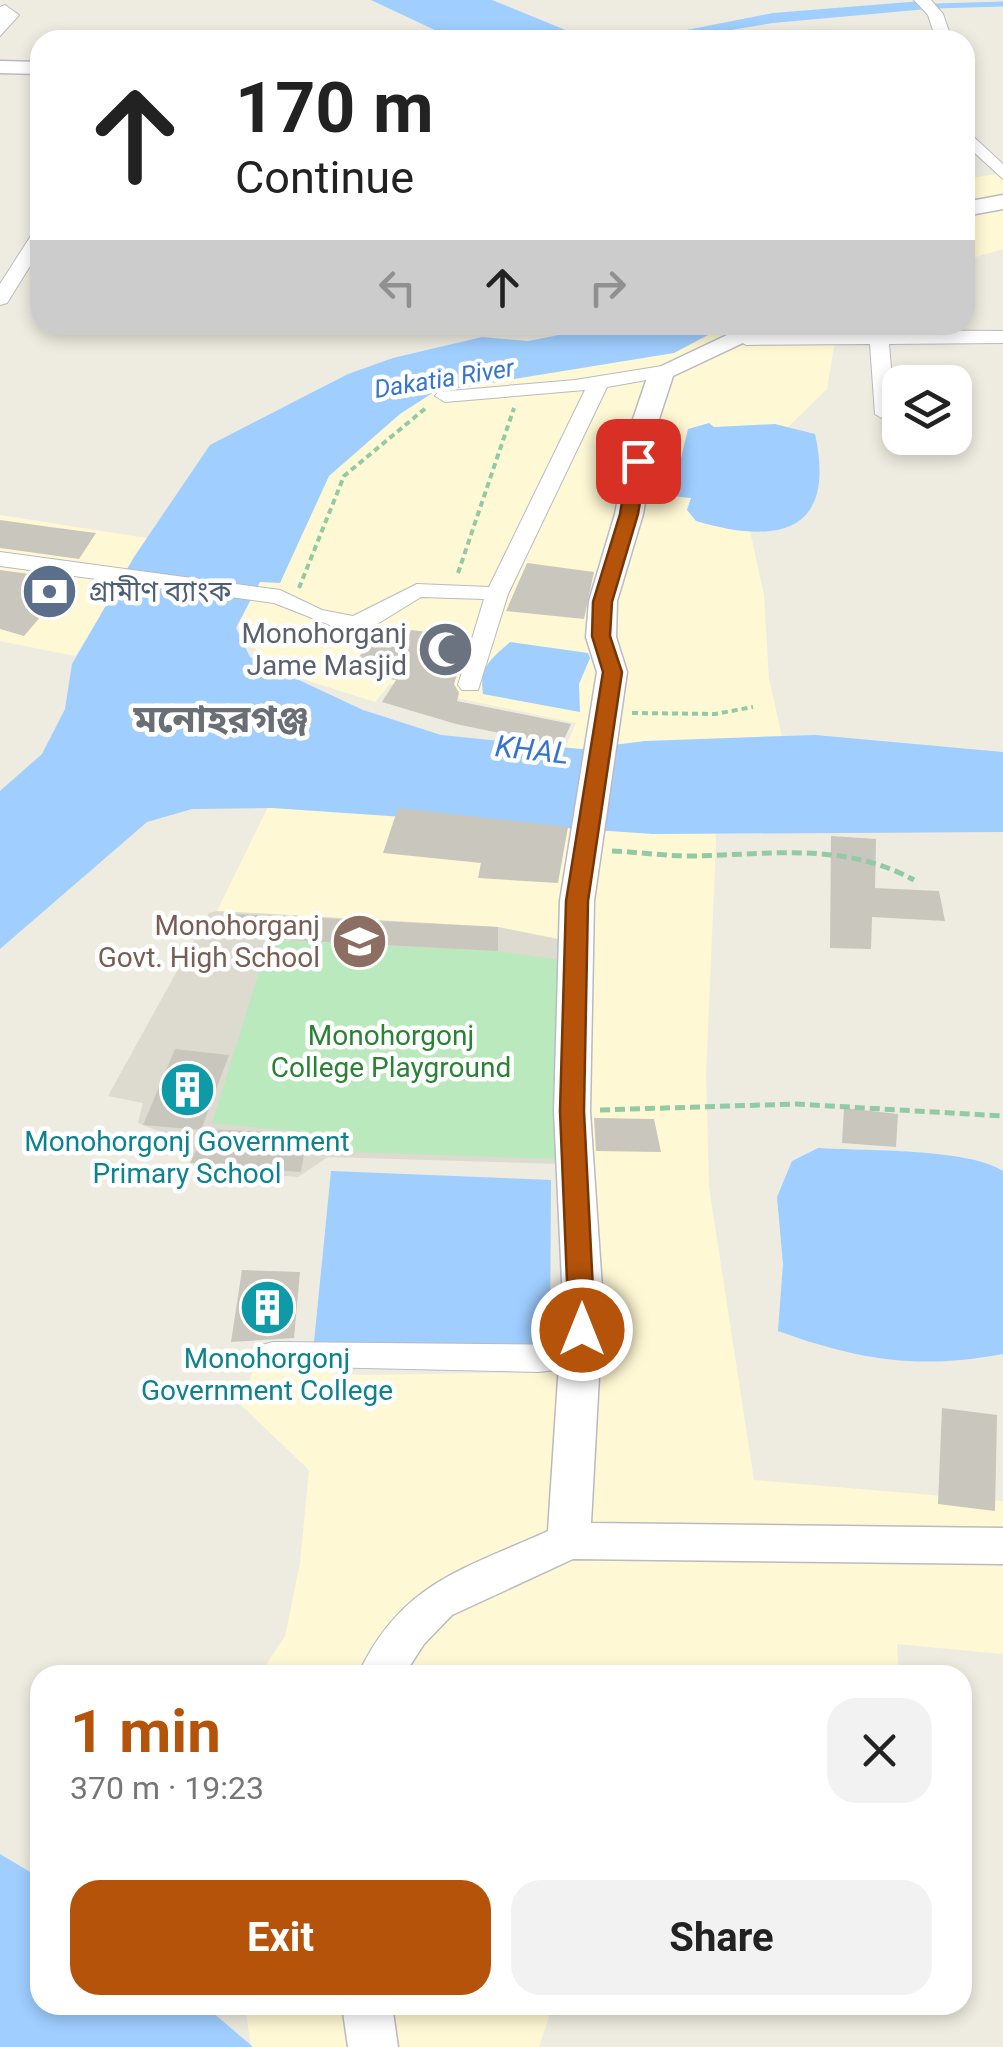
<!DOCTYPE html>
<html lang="en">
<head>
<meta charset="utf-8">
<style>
  :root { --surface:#fff; --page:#f2f2f2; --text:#222; --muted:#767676; --accent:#b45309 }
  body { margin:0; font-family:Roboto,"Noto Sans Bengali",sans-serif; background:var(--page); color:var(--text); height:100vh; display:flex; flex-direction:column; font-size:38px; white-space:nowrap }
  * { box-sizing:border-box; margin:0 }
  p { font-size:32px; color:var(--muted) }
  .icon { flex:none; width:55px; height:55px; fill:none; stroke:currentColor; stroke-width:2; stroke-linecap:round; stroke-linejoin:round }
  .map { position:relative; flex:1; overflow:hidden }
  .drawer { position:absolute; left:30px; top:1665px; width:942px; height:350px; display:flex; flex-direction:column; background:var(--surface); border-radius:30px; box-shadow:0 5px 15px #0003 }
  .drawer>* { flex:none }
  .banner { position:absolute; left:30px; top:30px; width:945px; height:305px; border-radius:30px; box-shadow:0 5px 15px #0003; background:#fff; color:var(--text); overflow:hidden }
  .tools { position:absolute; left:882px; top:365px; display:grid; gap:20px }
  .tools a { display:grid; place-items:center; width:90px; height:90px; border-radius:20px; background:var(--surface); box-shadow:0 5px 15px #0003; font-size:50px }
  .pin { position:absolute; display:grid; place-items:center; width:85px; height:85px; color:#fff; margin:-42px; border-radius:20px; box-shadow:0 5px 15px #0006 }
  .me { position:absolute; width:110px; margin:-55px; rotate:0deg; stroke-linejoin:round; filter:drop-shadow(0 0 8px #0008) }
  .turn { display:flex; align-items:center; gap:35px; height:210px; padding:0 40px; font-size:45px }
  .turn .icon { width:130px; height:130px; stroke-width:2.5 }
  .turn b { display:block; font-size:70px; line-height:85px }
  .lanes { display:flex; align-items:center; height:95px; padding:0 40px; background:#0003; justify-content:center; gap:50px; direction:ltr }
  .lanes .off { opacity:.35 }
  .round { display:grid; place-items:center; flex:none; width:105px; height:105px; border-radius:30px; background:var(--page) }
  .head { display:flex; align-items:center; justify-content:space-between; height:170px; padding:0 40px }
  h1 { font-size:60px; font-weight:700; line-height:75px; color:var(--accent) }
  .cta { display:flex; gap:20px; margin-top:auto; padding:20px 40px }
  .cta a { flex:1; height:115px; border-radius:30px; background:var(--accent); color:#fff; font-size:40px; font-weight:700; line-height:115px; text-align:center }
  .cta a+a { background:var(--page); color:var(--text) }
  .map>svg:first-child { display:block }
  .commercial { fill:#fff8d4 }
  .education { fill:#dddbcf }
  .green { fill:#bae9bd }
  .water { fill:#9fceff }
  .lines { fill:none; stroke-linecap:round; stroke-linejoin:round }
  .stream { stroke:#9fceff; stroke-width:5 }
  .canal { fill:#9fceff; fill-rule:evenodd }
  .building { fill:#c9c6bd }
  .minor-casing { stroke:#b8bbc1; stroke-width:2 }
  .tertiary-casing { stroke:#b8bbc1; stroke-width:3 }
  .path-far1 { stroke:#92caa6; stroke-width:4; stroke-dasharray:6 4; stroke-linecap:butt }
  .path { stroke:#92caa6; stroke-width:5; stroke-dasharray:10 5; stroke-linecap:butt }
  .minor { fill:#fff; fill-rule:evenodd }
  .tertiary { fill:#fff; fill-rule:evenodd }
  .route { fill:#b45309; stroke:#753606; stroke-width:2.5 }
  .labels { text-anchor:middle; stroke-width:9; stroke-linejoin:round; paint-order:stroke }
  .far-water-label { font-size:25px; font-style:italic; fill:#3675ce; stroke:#fff }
  .service-label { font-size:28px; fill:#4e5e75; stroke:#fff; text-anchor:start }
  .worship-label { font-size:28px; fill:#5b616d; stroke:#fff; text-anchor:end }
  .education-label { font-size:28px; fill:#785e54; stroke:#fff; text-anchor:end }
  .park-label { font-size:28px; fill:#2a8235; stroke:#fff }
  .culture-label { font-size:28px; fill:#0d838f; stroke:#fff }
  .water-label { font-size:30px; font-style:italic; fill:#3675ce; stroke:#fff }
  .district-label { font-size:38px; font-weight:bold; fill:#6a6f75; stroke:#fff }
</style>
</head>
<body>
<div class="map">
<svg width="1003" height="2047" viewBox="0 0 1003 2047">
  <rect width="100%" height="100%" fill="#eeece0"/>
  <path class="commercial" d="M1003,173v76l-38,11v-81z
    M717,325h131l-13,15 -8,49 -41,40 -36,102 14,64 5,84 13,57 -71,3 5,104 -10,231 3,113 45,293 249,21v153l-106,-10 2,31h-640l26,-39 15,-73 9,-93 -68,-65 14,-41 104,11 204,-3v-432l-65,-13 -281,-16 52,-106 216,17 71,11 9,-85 11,-25 -186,-39 -15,18 -69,-22 -43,-21 -29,-39 -125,-17 -34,53 -75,-15v-126l286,45 38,-84 104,-85z
    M245,2005h308l-14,42h-288z"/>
  <path class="education" d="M217,911l281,16 65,13 -1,224 -234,-7 -30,20 -104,-8 -3,-21 -6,-6 -47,-19 5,-20 -35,-7 101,-183z"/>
  <path class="green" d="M269,940l229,11 64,9 -5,199 -206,-7 -38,-19 -101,-10z"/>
  <path class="water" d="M371,0h121l98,40h-134z
    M611,325h116l-53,28 -240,39 -34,22 -71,62 -49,107 -20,-1 -24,46 14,29 113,53 78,25 140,14 64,-8 170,-6 188,17v80l-350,2 -381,-26 -80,1 -45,13 -147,127v-158l42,-37 23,-45 7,-45 62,-107 76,-112 138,-71 45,-16 89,-21 46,4z
    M709,423l5,4 61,-3 40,10c22,100 -38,111 -119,87l-9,-11 4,-12 -19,-2 16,-67z
    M510,642l78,11 2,5 -11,26 1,28 -97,-18c-4,-27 8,-35 27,-52z
    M818,1148c45,3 150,0 185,23v183c-86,16 -144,6 -225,-23l5,-67 -6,-67 15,-36z
    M331,1171l220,9 -1,162 -62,6 -174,-6z
    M0,1854l40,24v127h164l49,42h-253z"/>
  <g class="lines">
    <path class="stream" d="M935,6l68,-2"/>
    <path class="canal" d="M922,1l8,5 -3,3 -154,14 -101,17h-36l137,-27z"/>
  </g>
  <path class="building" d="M0,520l50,7 46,6 -17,26 -79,-11z
    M527,563l67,9 -10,47 -78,-8z
    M0,570l66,9 -4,7 4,1 -42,49 -24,-7z
    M411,630l58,7 -15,47 5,9 -2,8 114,23 -10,22 -105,-22 -74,-22 14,-22 -6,-1 7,-16 -41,-2 16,-22 33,6z
    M398,808l170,19 -10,56 -80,-5 3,-15 -98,-10z
    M831,836l45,3 -1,49 64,3 6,30 -73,-4 -1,32 -41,-1z
    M237,914l261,13v24l-269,-14z
    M175,1049l54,6 -28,75 -58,-5z
    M844,1108l54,6 -2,33 -54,-4z
    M594,1118l60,1 7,33 -65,-1z
    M207,1129l100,5 -6,38 -111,-9z
    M242,1270l58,2 -6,66 -63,4z
    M942,1408l55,7 -2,96 -57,-7z"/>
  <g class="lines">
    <defs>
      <path id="minor" d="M914,0h17l12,14 9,26h-16l-8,-25z
        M5,5l14,10 -19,21v-29z
        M965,129l38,35v15l-38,-35z
        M40,230v20l-33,53 -7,2v-21l34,-53z
        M879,330l124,1v12l-114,1 6,70 -10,6 -10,-6 -5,-70 -124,1 -10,-6 10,-6z
        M662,366l10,6 -3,4 -62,11 -99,207 -30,96h-16l-4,-5 26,-86 -63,-2 -47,29 -34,3 -66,-26 -274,-37v-14l280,38 42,20 31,6 64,-32 72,3 96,-197 -140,12 -10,-6 3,-4 137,-12z
        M273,1342l308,3 11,3 5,9 -5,9 -54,6 -265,-6 -11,-3 -5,-9 5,-9z"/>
      <path id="tertiary" d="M0,61l40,1v12l-40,-1z
        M1003,195v14l-38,7v-14z
        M748,325h33l-108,51 -14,43 -16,95 -26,87 -1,36 11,35 -33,229 -4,210 13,192 -12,220 412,5v36l-430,-5 -121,56 -28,29 -20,31h-46c43,-92 104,-105 190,-144l15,-228 -9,-192 6,-210 37,-229 -11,-35 3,-36 26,-87 18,-95 16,-47z
        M342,2005h50l6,42h-50z"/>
    </defs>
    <use href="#minor" class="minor-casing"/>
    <use href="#tertiary" class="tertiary-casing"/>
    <path class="path-far1" d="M458,573l56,-165
      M299,588l45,-112 83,-69
      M632,713l83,1 38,-7"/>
    <path class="path" d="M612,851c26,1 52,5 79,5 77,-1 152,-15 223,24
      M600,1110l196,-6 207,12"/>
    <use href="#minor" class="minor"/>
    <use href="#tertiary" class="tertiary"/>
  </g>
  <path class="route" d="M638,456l9,5 -9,53 -26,88 -2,34 12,36 -34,229 -4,210 11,219 -13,10 -13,-10 -9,-219 6,-210 37,-229 -11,-36 1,-34 27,-88 9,-53z"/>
  <defs>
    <symbol id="bank-disc" viewBox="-11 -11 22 22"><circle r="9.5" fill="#5c6f8a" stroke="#fff"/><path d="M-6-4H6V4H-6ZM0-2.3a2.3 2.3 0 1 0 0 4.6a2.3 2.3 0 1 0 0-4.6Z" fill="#fff"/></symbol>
    <symbol id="mosque-disc" viewBox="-11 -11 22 22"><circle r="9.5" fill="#6b7280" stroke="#fff"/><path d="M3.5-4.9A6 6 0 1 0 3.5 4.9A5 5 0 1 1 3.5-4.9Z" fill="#fff"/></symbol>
    <symbol id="university-disc" viewBox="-11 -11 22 22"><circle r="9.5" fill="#8d6e63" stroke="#fff"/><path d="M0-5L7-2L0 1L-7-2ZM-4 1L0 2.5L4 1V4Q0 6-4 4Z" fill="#fff"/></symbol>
    <symbol id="building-disc" viewBox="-11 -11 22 22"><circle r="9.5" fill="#0f9aa8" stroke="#fff"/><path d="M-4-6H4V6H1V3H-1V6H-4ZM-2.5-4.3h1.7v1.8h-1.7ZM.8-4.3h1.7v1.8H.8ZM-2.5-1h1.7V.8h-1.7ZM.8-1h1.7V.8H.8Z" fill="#fff"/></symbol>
  </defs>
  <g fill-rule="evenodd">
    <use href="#bank-disc" x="18" y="560" width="63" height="63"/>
    <use href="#mosque-disc" x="414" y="618" width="63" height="63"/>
    <use href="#university-disc" x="328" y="910" width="63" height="63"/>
    <use href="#building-disc" x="156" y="1058" width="63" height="63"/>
    <use href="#building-disc" x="236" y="1276" width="63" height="63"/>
  </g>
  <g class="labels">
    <g class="far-water-label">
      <text transform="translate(444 378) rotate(-9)" y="9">Dakatia River</text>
    </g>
    <g class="service-label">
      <text x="89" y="601">গ্রামীণ ব্যাংক</text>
    </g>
    <g class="worship-label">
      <text x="407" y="643">Monohorganj<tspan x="407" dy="32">Jame Masjid</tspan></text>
    </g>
    <g class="education-label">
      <text x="320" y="935">Monohorganj<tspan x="320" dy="32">Govt. High School</tspan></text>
    </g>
    <g class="park-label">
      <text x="391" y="1045">Monohorgonj<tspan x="391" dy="32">College Playground</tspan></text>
    </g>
    <g class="culture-label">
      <text x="187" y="1151">Monohorgonj Government<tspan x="187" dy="32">Primary School</tspan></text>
      <text x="267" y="1368">Monohorgonj<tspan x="267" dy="32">Government College</tspan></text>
    </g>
    <g class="water-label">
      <text transform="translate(532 750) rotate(6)" y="10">KHAL</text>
    </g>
    <g class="district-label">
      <text x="221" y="732">মনোহরগঞ্জ</text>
    </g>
  </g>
</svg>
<div class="tools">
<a><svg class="icon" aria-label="layers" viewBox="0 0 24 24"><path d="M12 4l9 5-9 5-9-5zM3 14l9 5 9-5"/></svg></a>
</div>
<div class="pin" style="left:638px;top:461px;background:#d93025"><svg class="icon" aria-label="arrive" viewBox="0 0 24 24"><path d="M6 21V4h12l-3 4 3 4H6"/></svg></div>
<svg class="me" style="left:582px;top:1330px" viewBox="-20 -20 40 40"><circle r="17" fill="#b45309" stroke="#fff" stroke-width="3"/><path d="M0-11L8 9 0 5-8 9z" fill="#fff"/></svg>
<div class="banner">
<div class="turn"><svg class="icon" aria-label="ahead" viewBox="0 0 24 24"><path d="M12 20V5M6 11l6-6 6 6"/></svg><div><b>170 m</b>Continue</div></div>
<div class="lanes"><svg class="icon off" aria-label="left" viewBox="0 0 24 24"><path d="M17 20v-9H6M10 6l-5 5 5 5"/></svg><svg class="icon" aria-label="ahead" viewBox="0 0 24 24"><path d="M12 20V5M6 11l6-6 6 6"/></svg><svg class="icon off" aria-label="right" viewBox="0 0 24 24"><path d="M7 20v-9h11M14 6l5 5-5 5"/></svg></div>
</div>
<section class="drawer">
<div class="head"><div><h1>1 min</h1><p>370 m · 19:23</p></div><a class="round"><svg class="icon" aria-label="close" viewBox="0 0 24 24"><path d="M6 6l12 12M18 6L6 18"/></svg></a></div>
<div class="cta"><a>Exit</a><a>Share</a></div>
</section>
</div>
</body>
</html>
